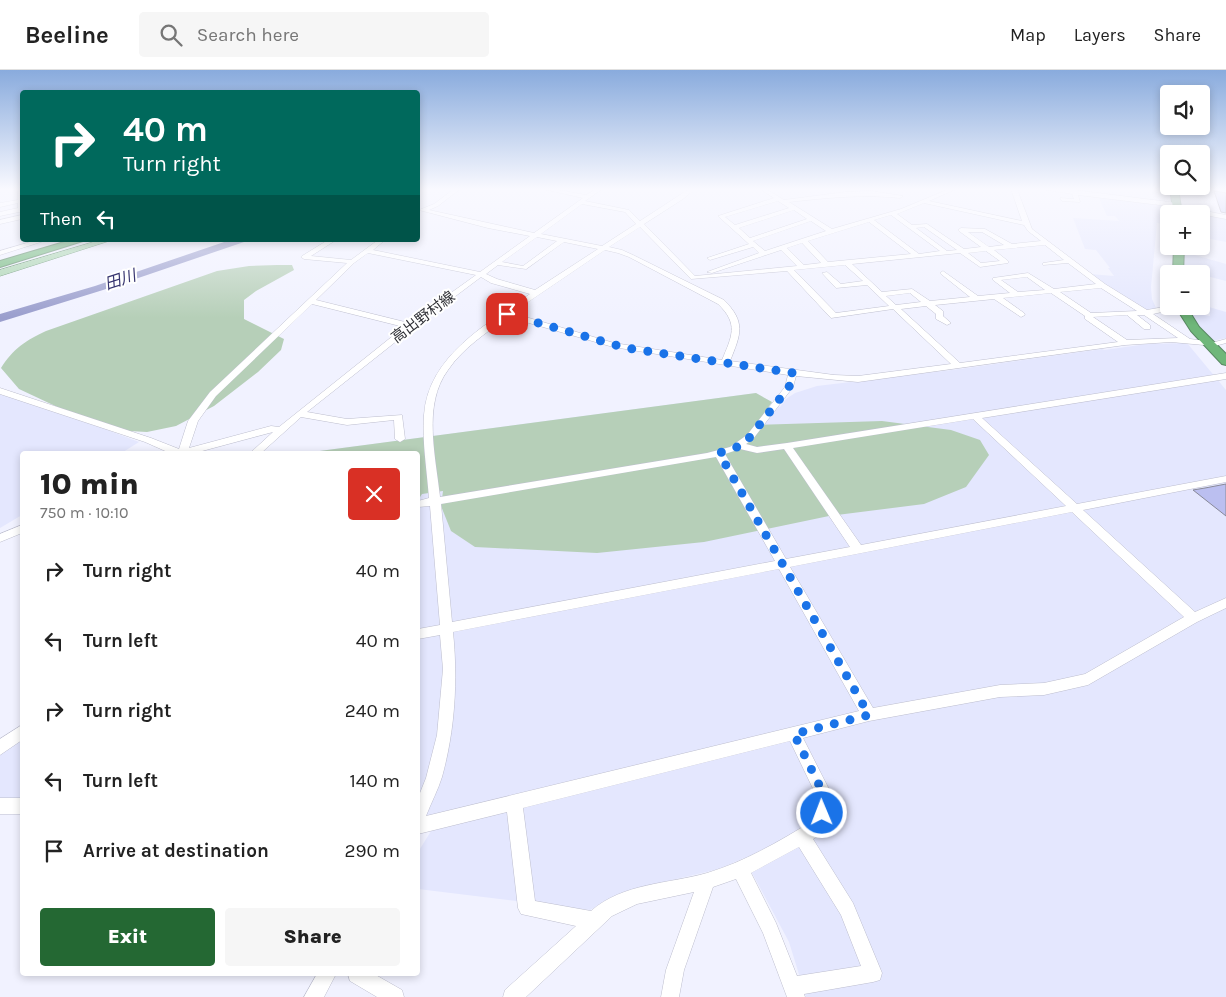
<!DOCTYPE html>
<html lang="en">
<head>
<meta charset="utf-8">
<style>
  :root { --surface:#fff; --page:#f6f6f6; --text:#222; --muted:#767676; --line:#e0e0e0; --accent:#246833 }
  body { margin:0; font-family:Karla,"Noto Sans JP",sans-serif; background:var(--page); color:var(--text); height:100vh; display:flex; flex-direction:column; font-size:19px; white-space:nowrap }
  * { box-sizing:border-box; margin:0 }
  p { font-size:16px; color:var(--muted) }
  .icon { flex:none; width:28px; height:28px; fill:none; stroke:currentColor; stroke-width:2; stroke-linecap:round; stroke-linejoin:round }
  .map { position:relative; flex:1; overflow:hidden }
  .sheet { position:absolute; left:20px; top:381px; width:400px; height:525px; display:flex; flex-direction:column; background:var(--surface); border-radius:5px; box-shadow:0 2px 8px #0003 }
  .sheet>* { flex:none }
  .guide { position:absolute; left:20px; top:20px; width:400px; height:152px; border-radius:5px; box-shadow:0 2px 8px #0003; background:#00695c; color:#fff; overflow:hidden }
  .tools { position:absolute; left:1160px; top:15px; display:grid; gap:10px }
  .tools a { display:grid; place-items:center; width:50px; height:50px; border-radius:5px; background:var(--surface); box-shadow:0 2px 8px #0003; font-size:25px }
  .pin { position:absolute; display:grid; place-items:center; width:42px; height:42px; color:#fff; margin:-21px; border-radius:10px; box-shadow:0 2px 8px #0006 }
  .me { position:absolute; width:55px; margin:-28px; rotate:359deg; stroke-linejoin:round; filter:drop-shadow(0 0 4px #0008) }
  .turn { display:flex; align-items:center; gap:18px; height:105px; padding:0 20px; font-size:22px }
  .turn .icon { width:65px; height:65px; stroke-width:2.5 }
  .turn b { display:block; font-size:35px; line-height:42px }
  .then { display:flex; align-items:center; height:48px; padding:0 20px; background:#0003; gap:10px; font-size:19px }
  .round { display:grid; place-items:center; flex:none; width:52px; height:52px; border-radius:5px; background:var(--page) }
  .headline { display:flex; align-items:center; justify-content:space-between; height:85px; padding:0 20px }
  h1 { font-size:30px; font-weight:800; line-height:38px }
  .button { display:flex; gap:10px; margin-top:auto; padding:10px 20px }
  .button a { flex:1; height:58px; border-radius:5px; background:var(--accent); color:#fff; font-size:20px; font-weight:800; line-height:58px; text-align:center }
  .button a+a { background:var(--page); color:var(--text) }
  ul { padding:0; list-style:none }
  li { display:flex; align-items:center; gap:15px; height:70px; padding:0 20px }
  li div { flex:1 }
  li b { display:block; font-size:19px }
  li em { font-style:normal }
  header { display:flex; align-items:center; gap:30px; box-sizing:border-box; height:70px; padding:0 25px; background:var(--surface); border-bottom:1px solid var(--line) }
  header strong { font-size:24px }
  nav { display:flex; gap:28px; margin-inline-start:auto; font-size:18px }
  .search { width:350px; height:45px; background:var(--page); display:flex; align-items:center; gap:12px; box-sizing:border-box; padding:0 18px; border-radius:5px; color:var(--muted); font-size:19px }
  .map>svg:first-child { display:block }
  .built { fill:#e4e7fe }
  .green { fill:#b6cfb8 }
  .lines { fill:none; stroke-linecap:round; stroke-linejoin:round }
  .river { fill:#9a9ecd; fill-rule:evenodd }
  .building { fill:#bbbff0; stroke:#888998 }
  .minor-casing { stroke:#bdbece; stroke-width:1 }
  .major-casing { stroke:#598863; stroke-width:1 }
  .highway-casing { stroke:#598863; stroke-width:2 }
  .minor { fill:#fff; fill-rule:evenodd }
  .major { fill:#a9d4af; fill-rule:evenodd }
  .highway { fill:#6fb77a; fill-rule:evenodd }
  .route { stroke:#1a73e8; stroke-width:9; stroke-dasharray:0 16.2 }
  .labels { text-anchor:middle; stroke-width:4; stroke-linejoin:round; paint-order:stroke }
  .far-street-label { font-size:15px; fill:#303137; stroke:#fff }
  .far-water-label { font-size:16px; font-style:italic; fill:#373570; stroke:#fff }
</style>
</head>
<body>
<header>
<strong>Beeline</strong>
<div class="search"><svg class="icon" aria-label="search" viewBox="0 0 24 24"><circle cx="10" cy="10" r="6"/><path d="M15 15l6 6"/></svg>Search here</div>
<nav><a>Map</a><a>Layers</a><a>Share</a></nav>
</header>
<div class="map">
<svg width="1226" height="927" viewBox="0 0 1226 927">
  <rect width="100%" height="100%" fill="#f1f2ff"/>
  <path class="built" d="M1098,126l75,10v8h-4v10l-12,-1 -6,64 1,12 5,11 -12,1 -55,-37 24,2 -6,-8h2l-14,-18 -11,-1 -12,-31 46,3 -4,-5h-8z
    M1183,141l43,7v24l-25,-5v-23h-17z
    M1184,182l42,12v17l-43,-11z
    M1209,237l17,5v26l-14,3 -19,-20 -4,-9 21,4z
    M1187,273l39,47v607h-420l-17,-55 -45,-84 -25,11 -77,18 -38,15 -14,8 -172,-21v-37l25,-40 -25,6v-364h-121l459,-61 24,14 6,-8 9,-6 22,-7 143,-17 142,-20 2,1 43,-6z
    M0,324l102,34 37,14 -19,12h-98v61l-22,13z
    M22,668v63h-22v-46z"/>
  <path class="green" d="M277,195h15l2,5 -38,21 -12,9v19l40,20 -3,11 -23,22 -44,34 -38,20 -29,6 -18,-1 -61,-19 -49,-23 -18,-21c12,-19 25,-28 45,-37l171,-60 32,-5z
    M756,323l16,9 -16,23 126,-4 69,9 29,10 9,15 -23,32 -42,17 -95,12 -125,26 -107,11 -122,-6 -24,-16 -10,-25 2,-15 -21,3 -4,6v-46h-121z"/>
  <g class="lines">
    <path class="river" d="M230,170h15l-1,2 -141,48 -103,32v-8l95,-28z"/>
  </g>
  <path class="building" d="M1214,121l12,2v20l-5,-1z
    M1226,414v32l-33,-26 12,-2z"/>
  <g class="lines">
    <defs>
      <path id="minor" d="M18,119h4v24l-3,-1 -19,4v-4l18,-4v-5l-18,4v-4l18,-3z
        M454,119h6l-22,17 -9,4 105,23 49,-35 -40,-9h10l33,6 10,-6h6l-17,12 44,9 11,11 49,-32h6l-12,10 -39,25 51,52 102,-10 -16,-16 -69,23 -5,-1 52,-19 -6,-6 -43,13 -3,-2 42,-14 -31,-28 56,-18 -14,-9h6l18,11 61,-8 26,-1 32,5 -3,2c-38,-4 -74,0 -111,4l43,27 69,-20 48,-20h7l-27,12 93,20 -11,-32h6l15,40 73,55 42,26 22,-4 15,2 1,2 -4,2 -10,-2 -18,4 37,25 25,3 11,-3v4l-11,3 -44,-4 -46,3 -267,37 -62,-6 -3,11 -40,52 -7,5 11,3 30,-4 439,-70v6l-244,39 95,86 149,-28v6l-143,28 112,102 31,-14v10l-29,14 -109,63 -44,10 -44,2 -131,24 -66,17 31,61 -11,34 -10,6 40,64 29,70 -2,7 -7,2 -69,12 1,3h-18l-24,-64 -27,-54 -23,8 -29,83 -5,27h-18l5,-27 28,-78 -57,12 -25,12 -86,81h-23l2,-7 71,-64 -55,-12 -3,-6 -11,-96 -89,22v-36l8,-20 11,-43 6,-66 -3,-34 -22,4v-10l22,-4 -10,-119 -12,1v-6l11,-3c-2,-27 -7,-56 -5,-83 4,-59 63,-91 106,-121l-39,-11 -10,-6 -68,51 -106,84 40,7 55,-4 3,24 -5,3 -5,-3 -1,-19 -47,5 -46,-8 -41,37h-11l24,-22 -82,22h-19l-27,-12 -145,-48v-6l151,50 28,11 9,-28 22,-29 137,-129 -43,-4 -3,-2 1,-1 26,-16h8l-25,16 40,4 27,-20h7l-12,10 107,22 50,-36 -42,-8 -69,-18 15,-6zM778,131l11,7 -54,17 -10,-8zM924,133l100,22 4,6 13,10 -29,3 -27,-15 -24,-1 -3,2 1,1 22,16 -17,2 -37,-25 -15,1 -15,-11zM582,134l43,8 11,12 -34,22 -61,-12zM794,140l13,9 -57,19 -11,-10zM891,145l49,36 -21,3 -45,-34zM811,151l15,10 -61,20 -12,-10zM869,152l42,32 -83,8 -20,-21zM640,157l51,52 96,-8 44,47 62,-9 58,55 -93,12 -24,-1 -104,-14c11,-27 16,-39 -6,-61l-91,-45 -11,-5 -13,-3zM924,157l33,23 -10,1 -31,-23zM968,162h14l22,13 -15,2zM537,167l20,4 -34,25 -21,-4zM564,172l34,7 -63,41 -38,-11 -11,-5 12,-9 28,4zM802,173l19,20 -17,2 -17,-17zM1045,175l19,15 -21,3v2l25,-2 28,21 -42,5 -26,-16 -35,5v2l17,13 -32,3 -35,-25 -3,2 1,1 29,23 -40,4 -18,-12 -30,3 -30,-28 108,-11 20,14 28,-4v-2l-14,-11zM605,180l13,3 11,4 89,47c21,20 14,32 4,56l-108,-17 -102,-30zM986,181l14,10 -19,2 -13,-10zM368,183l108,22 -67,48 -93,-23 38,-37zM845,195l18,16 -22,3 -14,-12 -5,1 14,15 31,-3 22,21 -53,7 -42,-43zM1027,207l18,13 -27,2 -17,-12zM1101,218l36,23 -46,2 -31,-21zM910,223l11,9 -25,3 -10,-9zM1051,223l34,23v3l33,23 -158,21 -59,-54 25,-3 10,8v5l11,6 4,-2 -8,-7v-5l-8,-6 59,-6 27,18 4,-2 -1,-2 -21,-15zM312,234l92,23 -125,100 -8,-1 -82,22 9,-27 18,-25zM1127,245l17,14h6v-4l-13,-10h7l34,23 -51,2 -34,-23zM508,247l105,30 175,28 -3,12 -38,48 -17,12 -23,6 -267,44c-4,-40 -18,-92 8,-127 15,-22 38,-37 60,-53zM973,349l93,87 -205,39 -68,-97zM740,379l17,4 27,-4 66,98 -64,12 -61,-105zM716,387l59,104 -323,61 -11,-118zM1072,442l112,105 -99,57 -41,9 -44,2 -127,23 -83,-141zM779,499l80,142 -433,105c5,-13 12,-26 16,-39 13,-47 16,-97 11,-145zM790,671l28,58 -7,23c-33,20 -67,40 -104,51 -39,11 -84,10 -116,38l-56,-10 -12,-93zM799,777l42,68 20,51 -64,10 -21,-53 -25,-50z
        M1041,119l33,1 103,13 3,2 -1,1 47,9v4l-48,-9 -3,-2 1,-1 -98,-12 2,7 -18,-1 -2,-3 14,1 -2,-5z
        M22,145v4l-22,5v-4z
        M37,170h10l-47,15v-4z
        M22,455v8l-22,9v-8z
        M22,655v15l-22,15v-16z
        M0,728h22v16h-22z
        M317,904h19l-12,23h-20z
        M348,904h26l28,16 2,7h-27l-27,-16z"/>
      <path id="major" d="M100,170h12l-112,36v-6z"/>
      <path id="highway" d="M1170,119h8l4,25h-8z
        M71,170h15l-86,27v-6z
        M1174,176h10l-1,28h-10z
        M1175,236h11l13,21 27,27v11l-4,-1 -31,-33z"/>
    </defs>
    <use href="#minor" class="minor-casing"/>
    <use href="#major" class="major-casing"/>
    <use href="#highway" class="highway-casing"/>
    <use href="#minor" class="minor"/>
    <use href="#major" class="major"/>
    <use href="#highway" class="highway"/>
  </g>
  <linearGradient id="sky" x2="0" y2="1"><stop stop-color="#89abdd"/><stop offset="0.48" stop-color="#f9f9ff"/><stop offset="1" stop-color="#f9f9ff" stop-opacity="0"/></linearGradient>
  <rect width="1226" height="248" fill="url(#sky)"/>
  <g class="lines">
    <path class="route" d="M507,244l119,34 168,25 -5,14 -39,50 -10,9 -21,7 150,262 -75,19 32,65 -4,14"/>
  </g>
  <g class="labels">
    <g class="far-street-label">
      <text transform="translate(423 247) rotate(-37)" y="5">高出野村線</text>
    </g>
    <g class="far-water-label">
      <text transform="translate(120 209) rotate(-18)" y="6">田川</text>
    </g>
  </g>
</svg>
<div class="tools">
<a><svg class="icon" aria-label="sound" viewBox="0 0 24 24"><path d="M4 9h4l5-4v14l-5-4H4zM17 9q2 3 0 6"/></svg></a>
<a><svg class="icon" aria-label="search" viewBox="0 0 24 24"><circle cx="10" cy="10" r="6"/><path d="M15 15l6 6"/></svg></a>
<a>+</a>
<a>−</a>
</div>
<div class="pin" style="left:507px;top:244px;background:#d93025"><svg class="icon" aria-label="arrive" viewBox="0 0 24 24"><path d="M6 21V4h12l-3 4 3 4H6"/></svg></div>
<svg class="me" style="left:822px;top:743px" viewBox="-20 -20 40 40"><circle r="17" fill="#1a73e8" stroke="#fff" stroke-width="3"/><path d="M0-11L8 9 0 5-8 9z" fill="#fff"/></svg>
<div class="guide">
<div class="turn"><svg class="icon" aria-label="right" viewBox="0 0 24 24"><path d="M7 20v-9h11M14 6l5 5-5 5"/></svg><div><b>40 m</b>Turn right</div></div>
<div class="then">Then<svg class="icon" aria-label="left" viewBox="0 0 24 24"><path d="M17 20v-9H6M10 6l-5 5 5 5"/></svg></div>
</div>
<section class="sheet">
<div class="headline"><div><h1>10 min</h1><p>750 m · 10:10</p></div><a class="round" style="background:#d93025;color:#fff"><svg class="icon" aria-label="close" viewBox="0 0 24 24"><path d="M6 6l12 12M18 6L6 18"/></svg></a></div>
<ul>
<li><svg class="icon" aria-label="right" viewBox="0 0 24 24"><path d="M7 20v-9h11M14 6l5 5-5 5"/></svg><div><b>Turn right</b></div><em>40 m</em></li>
<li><svg class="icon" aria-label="left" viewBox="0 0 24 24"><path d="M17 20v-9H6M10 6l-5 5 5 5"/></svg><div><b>Turn left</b></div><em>40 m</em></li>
<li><svg class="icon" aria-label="right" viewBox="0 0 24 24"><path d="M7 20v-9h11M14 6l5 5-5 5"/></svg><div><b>Turn right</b></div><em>240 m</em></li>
<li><svg class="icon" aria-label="left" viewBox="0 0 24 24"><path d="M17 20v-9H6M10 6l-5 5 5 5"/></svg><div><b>Turn left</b></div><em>140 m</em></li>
<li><svg class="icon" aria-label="arrive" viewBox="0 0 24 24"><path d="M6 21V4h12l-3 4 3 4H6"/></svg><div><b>Arrive at destination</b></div><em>290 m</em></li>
</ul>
<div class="button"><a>Exit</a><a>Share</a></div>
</section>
</div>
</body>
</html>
